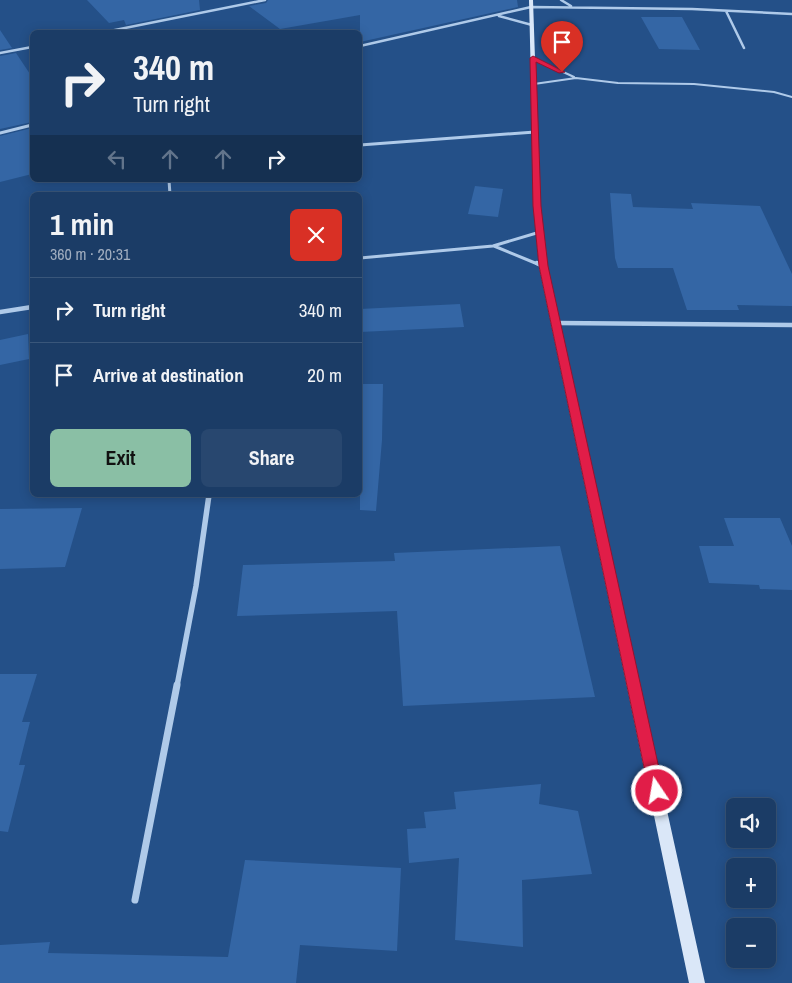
<!DOCTYPE html>
<html lang="en">
<head>
<meta charset="utf-8">
<style>
  :root { --surface:#1b3c66; --page:#28476f; --text:#f1f3f6; --muted:#a0adbf; --line:#39567a; --accent:#8abfa5 }
  body { margin:0; font-family:"Archivo Narrow",sans-serif; background:var(--page); color:var(--text); height:100vh; display:flex; flex-direction:column; font-size:19px; white-space:nowrap }
  * { box-sizing:border-box; margin:0 }
  p { font-size:16px; color:var(--muted) }
  .icon { flex:none; width:28px; height:28px; fill:none; stroke:currentColor; stroke-width:2; stroke-linecap:round; stroke-linejoin:round }
  .map { position:relative; flex:1; overflow:hidden }
  .side { position:absolute; left:30px; top:192px; width:332px; height:305px; display:flex; flex-direction:column; background:var(--surface); border-radius:8px; box-shadow:0 2px 12px #0003,0 0 0 1px var(--line) }
  .side>* { flex:none }
  .banner { position:absolute; left:30px; top:30px; width:332px; height:152px; border-radius:8px; box-shadow:0 2px 12px #0003,0 0 0 1px var(--line); background:#1b3c66; color:var(--text); overflow:hidden }
  .fabs { position:absolute; left:726px; top:798px; display:grid; gap:10px }
  .fabs a { display:grid; place-items:center; width:50px; height:50px; border-radius:8px; background:var(--surface); box-shadow:0 2px 12px #0003,0 0 0 1px var(--line); font-size:25px }
  .pin { position:absolute; display:grid; place-items:center; width:42px; height:42px; color:#fff; margin:-51px -21px; border-radius:50% 50% 50% 0; rotate:-45deg; box-shadow:0 0 5px #0007 }
  .pin .icon { rotate:45deg }
  .me { position:absolute; width:55px; margin:-28px; rotate:348deg; stroke-linejoin:round; filter:drop-shadow(0 0 4px #0008) }
  .turn { display:flex; align-items:center; gap:18px; height:105px; padding:0 20px; font-size:22px }
  .turn .icon { width:65px; height:65px; stroke-width:2.5 }
  .turn b { display:block; font-size:35px; line-height:42px }
  .lanes { display:flex; align-items:center; height:48px; padding:0 20px; background:#0003; justify-content:center; gap:25px; direction:ltr }
  .lanes .off { opacity:.35 }
  .round { display:grid; place-items:center; flex:none; width:52px; height:52px; border-radius:8px; background:var(--page) }
  .overview { display:flex; align-items:center; justify-content:space-between; height:85px; padding:0 20px }
  h1 { font-size:30px; font-weight:700; line-height:38px }
  .action { display:flex; gap:10px; margin-top:auto; padding:10px 20px }
  .action a { flex:1; height:58px; border-radius:8px; background:var(--accent); color:#111; font-size:20px; font-weight:700; line-height:58px; text-align:center }
  .action a+a { background:var(--page); color:var(--text) }
  ul { padding:0; list-style:none }
  li { display:flex; align-items:center; gap:15px; height:65px; padding:0 20px; border-top:1px solid var(--line) }
  li div { flex:1 }
  li b { display:block; font-size:19px }
  li em { font-style:normal }
  .map>svg:first-child { display:block }
  .building { fill:#3466a5 }
  .lines { fill:none; stroke-linecap:round; stroke-linejoin:round }
  .service { stroke:#afcae9; stroke-width:2 }
  .minor-far4 { stroke:#afcae9; stroke-width:2.5 }
  .minor-far3 { stroke:#afcae9; stroke-width:3 }
  .minor-far2 { stroke:#afcae9; stroke-width:4.5 }
  .minor-far1 { stroke:#afcae9; stroke-width:5.5 }
  .minor { stroke:#afcae9; stroke-width:7 }
  .secondary { fill:#dae7f8; fill-rule:evenodd }
  .route { fill:#e11d48; stroke:#92132f }
</style>
</head>
<body>
<div class="map">
<svg width="792" height="983" viewBox="0 0 792 983">
  <rect width="100%" height="100%" fill="#245088"/>
  <path class="building" d="M87,0h112l1,10 -74,15 -2,-5 -15,3z
    M268,0h249l1,7 -158,35v-27l-80,14 -31,-23 17,-3z
    M641,17h41l18,33 -41,-1z
    M0,30l12,18 -12,2z
    M16,53l16,24v45l-32,7v-73z
    M32,128v46l-32,8v-46z
    M475,186l28,3 -5,28 -30,-3z
    M610,193l21,1 2,13 60,2 -2,-6 69,3 32,68v32l-55,-1 2,5h-52l-14,-42h-55l-3,-10z
    M460,304l4,23 -104,5v-23z
    M28,334l1,25 -29,6v-25z
    M360,384h23l-1,56 -6,71 -16,-1z
    M82,508l-17,59 -65,2v-60z
    M724,518h56l12,28v44l-32,-1 -1,-4 -50,-2 -10,-37h35z
    M560,546l35,151 -192,9 -6,-95 -160,5 6,-51 152,-4 -1,-8z
    M0,674h37l-15,48h8l-11,43h6l-17,67 -8,-1z
    M541,784l-2,20 39,7 14,63 -70,6 1,67 -68,-7 4,-82 -50,5 -2,-34 19,-1 -2,-16 32,-3 -2,-17z
    M245,860l156,8 -4,83 -97,-6 -4,38h-296v-38l50,-3 -2,11 180,4z"/>
  <g class="lines">
    <path class="service" d="M533,58l41,19
      M534,84l42,-6 42,5 76,1 80,8 18,5"/>
    <path class="minor-far4" d="M561,0l10,6
      M726,11l18,37
      M499,16l33,9
      M105,32l160,-32
      M360,46l171,-39 161,2 100,5
      M0,53l32,-6"/>
    <path class="minor-far3" d="M0,133l32,-8
      M360,145l175,-13
      M169,180l1,15
      M494,246l46,19
      M360,258l133,-12 47,-14"/>
    <path class="minor-far2" d="M537,263l6,3
      M0,312l32,-5
      M557,323l235,2"/>
    <path class="minor-far1" d="M177,686l19,-100 13,-91"/>
    <path class="minor" d="M135,900l42,-215"/>
    <path class="secondary" d="M529,0h4l7,206 7,60 158,717h-16l-150,-717 -5,-60z"/>
  </g>
  <path class="route" d="M533,56l32,16 -6,1 -23,-11 5,144 7,60 116,525 -2,6 -5,2 -6,-2 -2,-6 -110,-525 -6,-60 -3,-148z"/>
</svg>
<div class="fabs">
<a><svg class="icon" aria-label="sound" viewBox="0 0 24 24"><path d="M4 9h4l5-4v14l-5-4H4zM17 9q2 3 0 6"/></svg></a>
<a>+</a>
<a>−</a>
</div>
<div class="pin" style="left:562px;top:72px;background:#d93025"><svg class="icon" aria-label="arrive" viewBox="0 0 24 24"><path d="M6 21V4h12l-3 4 3 4H6"/></svg></div>
<svg class="me" style="left:657px;top:791px" viewBox="-20 -20 40 40"><circle r="17" fill="#e11d48" stroke="#fff" stroke-width="3"/><path d="M0-11L8 9 0 5-8 9z" fill="#fff"/></svg>
<div class="banner">
<div class="turn"><svg class="icon" aria-label="right" viewBox="0 0 24 24"><path d="M7 20v-9h11M14 6l5 5-5 5"/></svg><div><b>340 m</b>Turn right</div></div>
<div class="lanes"><svg class="icon off" aria-label="left" viewBox="0 0 24 24"><path d="M17 20v-9H6M10 6l-5 5 5 5"/></svg><svg class="icon off" aria-label="ahead" viewBox="0 0 24 24"><path d="M12 20V5M6 11l6-6 6 6"/></svg><svg class="icon off" aria-label="ahead" viewBox="0 0 24 24"><path d="M12 20V5M6 11l6-6 6 6"/></svg><svg class="icon" aria-label="right" viewBox="0 0 24 24"><path d="M7 20v-9h11M14 6l5 5-5 5"/></svg></div>
</div>
<section class="side">
<div class="overview"><div><h1>1 min</h1><p>360 m · 20:31</p></div><a class="round" style="background:#d93025;color:#fff"><svg class="icon" aria-label="close" viewBox="0 0 24 24"><path d="M6 6l12 12M18 6L6 18"/></svg></a></div>
<ul>
<li><svg class="icon" aria-label="right" viewBox="0 0 24 24"><path d="M7 20v-9h11M14 6l5 5-5 5"/></svg><div><b>Turn right</b></div><em>340 m</em></li>
<li><svg class="icon" aria-label="arrive" viewBox="0 0 24 24"><path d="M6 21V4h12l-3 4 3 4H6"/></svg><div><b>Arrive at destination</b></div><em>20 m</em></li>
</ul>
<div class="action"><a>Exit</a><a>Share</a></div>
</section>
</div>
</body>
</html>
